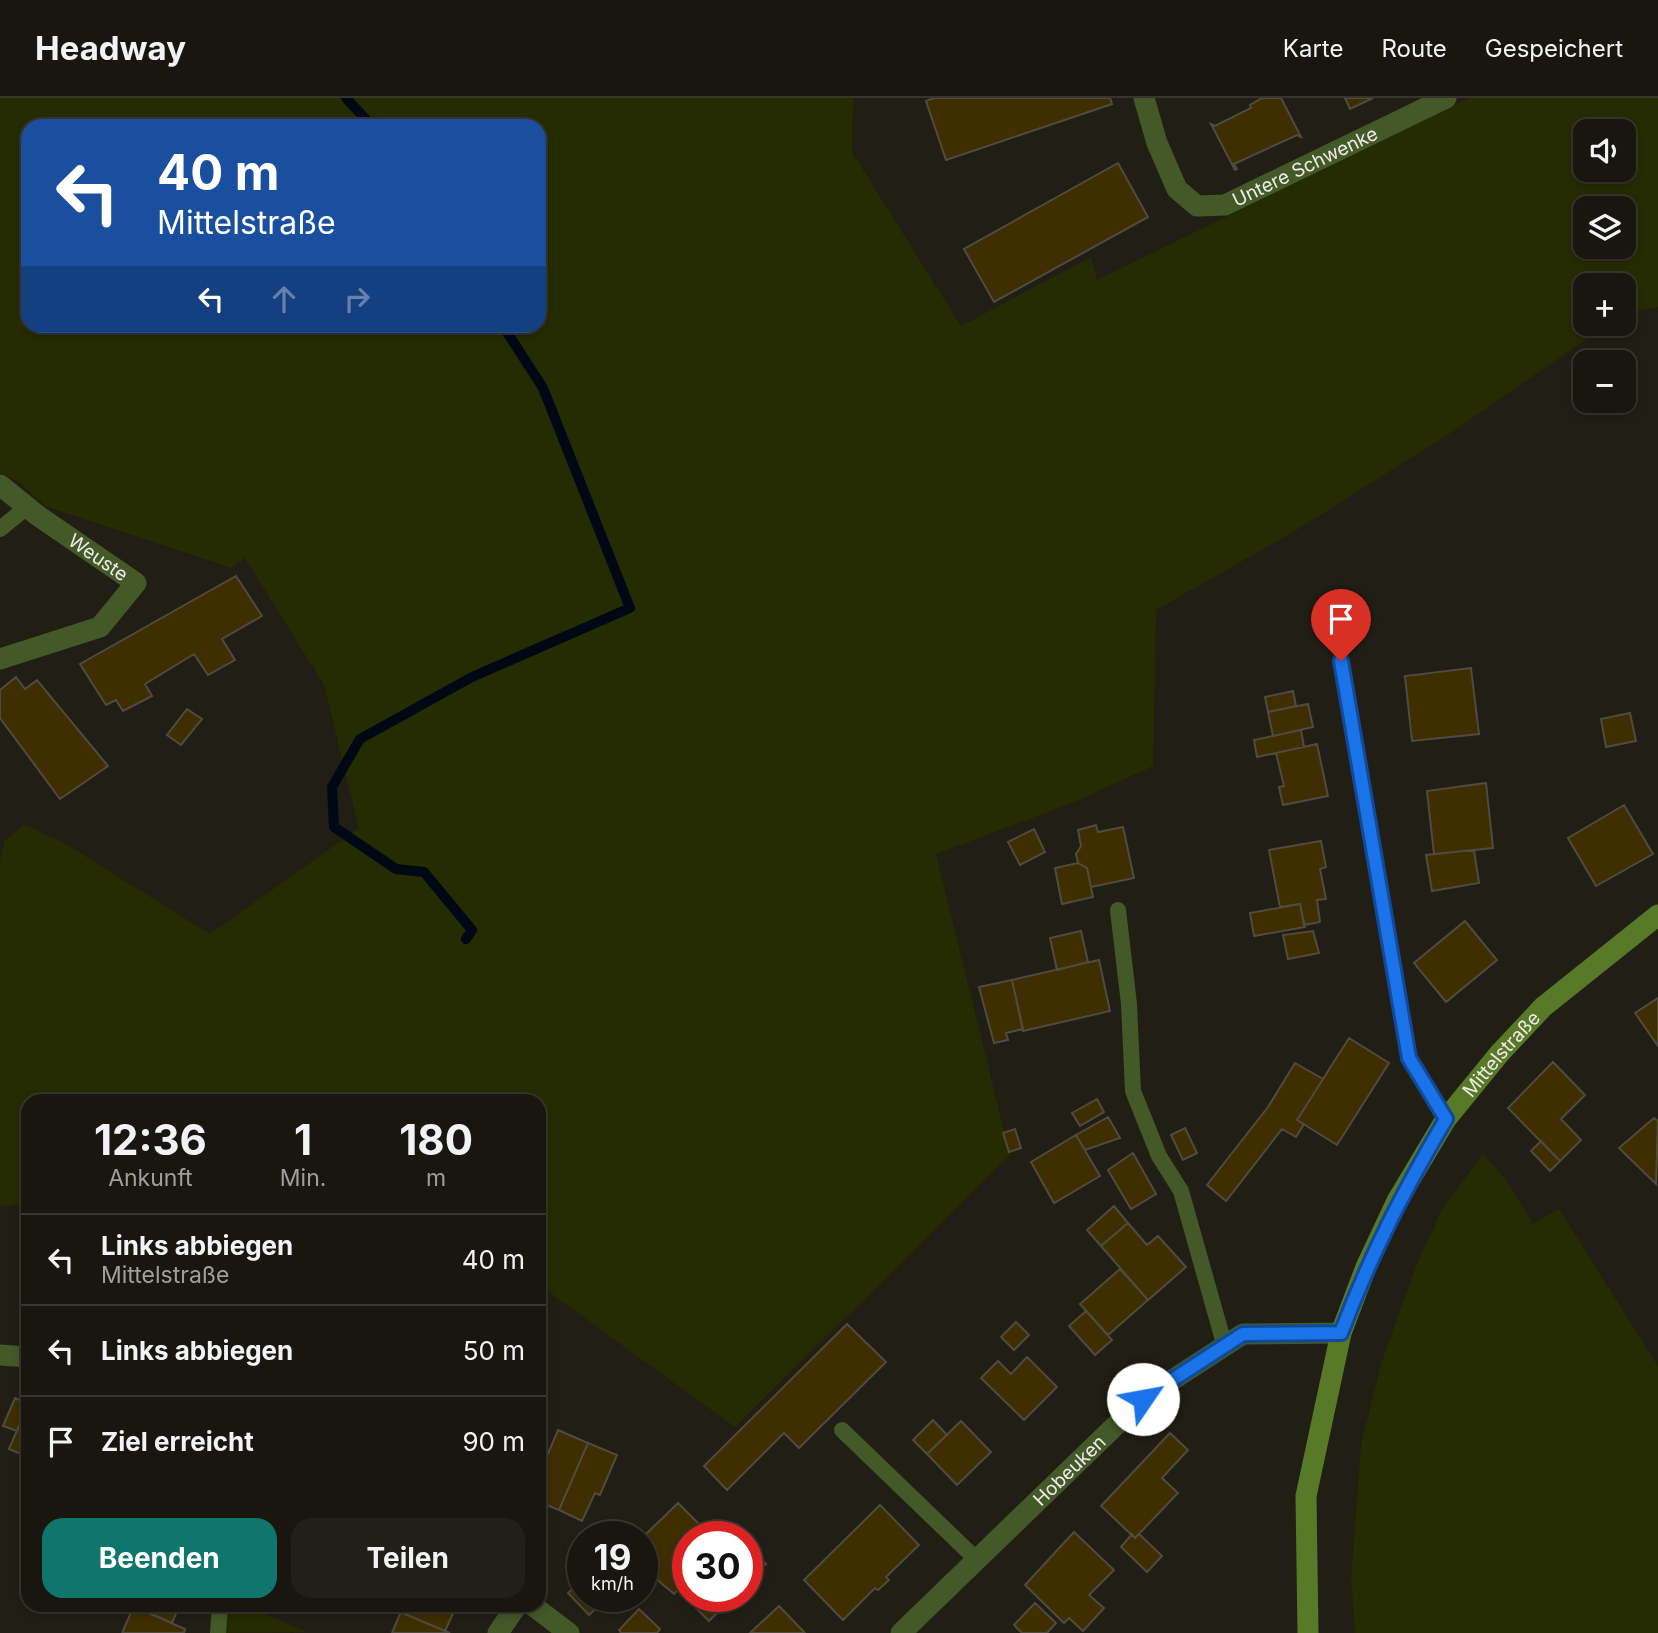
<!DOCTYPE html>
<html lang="de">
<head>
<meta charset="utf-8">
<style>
  :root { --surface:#191610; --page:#221f19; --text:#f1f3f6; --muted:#9f9f9f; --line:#373530; --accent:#0f766e }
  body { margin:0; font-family:Inter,sans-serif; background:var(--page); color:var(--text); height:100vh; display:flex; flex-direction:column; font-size:26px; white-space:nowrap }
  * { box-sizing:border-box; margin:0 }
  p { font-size:23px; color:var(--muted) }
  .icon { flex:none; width:38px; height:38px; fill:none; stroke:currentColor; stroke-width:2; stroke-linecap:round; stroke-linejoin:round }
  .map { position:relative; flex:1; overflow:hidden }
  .sheet { position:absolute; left:21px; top:996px; width:525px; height:518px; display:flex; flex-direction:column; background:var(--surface); border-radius:21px; box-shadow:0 4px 10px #0003,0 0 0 2px var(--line) }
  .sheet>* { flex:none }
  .guide { position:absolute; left:21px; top:21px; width:525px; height:214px; border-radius:21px; box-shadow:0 4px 10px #0003,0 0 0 2px var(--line); background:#1a4fa0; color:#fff; overflow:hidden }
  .fabs { position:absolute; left:1573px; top:21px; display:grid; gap:14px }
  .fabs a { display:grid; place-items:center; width:63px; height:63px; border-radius:14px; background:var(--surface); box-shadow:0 4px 10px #0003,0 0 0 2px var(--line); font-size:35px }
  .speed { position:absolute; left:567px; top:1423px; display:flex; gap:14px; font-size:35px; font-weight:700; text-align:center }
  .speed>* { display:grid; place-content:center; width:91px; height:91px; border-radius:50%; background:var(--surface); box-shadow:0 4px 10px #0003,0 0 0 2px var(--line); line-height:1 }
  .speed small { font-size:18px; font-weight:400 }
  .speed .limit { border:10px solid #d22; background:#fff; color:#111 }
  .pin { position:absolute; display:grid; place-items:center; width:60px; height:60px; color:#fff; margin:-72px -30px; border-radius:50% 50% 50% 0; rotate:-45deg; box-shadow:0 0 7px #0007 }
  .pin .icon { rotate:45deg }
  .me { position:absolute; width:77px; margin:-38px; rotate:57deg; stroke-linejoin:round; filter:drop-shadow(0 0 5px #0008) }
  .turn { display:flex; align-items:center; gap:24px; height:147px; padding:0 21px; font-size:32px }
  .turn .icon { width:91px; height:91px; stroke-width:2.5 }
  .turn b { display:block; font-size:49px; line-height:60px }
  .lanes { display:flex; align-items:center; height:66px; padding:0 21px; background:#0003; justify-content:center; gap:35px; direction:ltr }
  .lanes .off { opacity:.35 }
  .eta { display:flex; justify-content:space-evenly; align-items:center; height:119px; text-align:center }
  .eta b { font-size:42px; font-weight:700; line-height:49px }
  .cta { display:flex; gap:14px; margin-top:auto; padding:14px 21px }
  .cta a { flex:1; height:80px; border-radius:21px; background:var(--accent); color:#fff; font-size:28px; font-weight:700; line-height:80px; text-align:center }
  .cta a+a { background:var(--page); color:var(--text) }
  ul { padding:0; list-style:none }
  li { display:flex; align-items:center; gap:21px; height:91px; padding:0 21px; border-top:2px solid var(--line) }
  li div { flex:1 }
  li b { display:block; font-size:26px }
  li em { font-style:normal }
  header { display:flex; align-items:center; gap:42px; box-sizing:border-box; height:98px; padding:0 35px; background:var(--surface); border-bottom:2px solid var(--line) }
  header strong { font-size:33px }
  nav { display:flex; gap:38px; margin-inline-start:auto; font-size:24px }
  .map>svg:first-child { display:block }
  .green { fill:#252c01; fill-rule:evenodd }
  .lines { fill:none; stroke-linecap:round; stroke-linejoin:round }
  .stream { stroke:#000816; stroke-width:10 }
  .building { fill:#3e2e00; stroke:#4f4b41; stroke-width:2 }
  .lane { stroke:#435928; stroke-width:16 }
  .street { stroke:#435928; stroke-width:21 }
  .secondary { stroke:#587928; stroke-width:21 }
  .route-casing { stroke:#114b97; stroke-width:18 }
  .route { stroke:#1a73e8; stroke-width:12 }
  .labels { text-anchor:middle; stroke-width:7; stroke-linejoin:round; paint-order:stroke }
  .street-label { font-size:19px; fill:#efece6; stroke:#211e15 }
</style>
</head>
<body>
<header>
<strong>Headway</strong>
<nav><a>Karte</a><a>Route</a><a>Gespeichert</a></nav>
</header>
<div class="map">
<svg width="1658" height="1535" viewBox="0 0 1658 1535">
  <rect width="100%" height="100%" fill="#211e15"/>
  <path class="green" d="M0,0h853l-1,54 109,174 130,-69 6,23 372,-182h189v209l-34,6v-28h-38v39h22l-153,106 -160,101 -139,79 -3,156 -78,36 -139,52 74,301 -275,272 -196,-142v-184h-511v103l-28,2v-345l5,-21 19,-15 37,16 149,93 149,-106 -35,-143 -79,-127 -13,10 -187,-62 -27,-25 -18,-8zM28,28h511v200h-511zM1586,33h38v39h-38zM1586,110h38v39h-38z
    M1483,1056l24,27 26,43 26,-15 99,157v267h-303l-4,-54 10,-134 21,-84 34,-95 26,-57z
    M227,1507h18l62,27 -83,1z"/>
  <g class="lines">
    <path class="stream" d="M346,0l26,28
      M466,841l6,-9 -48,-58 -28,-3 -62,-42 -2,-40 28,-48 112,-62 158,-69 -87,-220 -40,-62"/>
  </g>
  <path class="building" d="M934,0h176l2,6 -166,56 -20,-59z
    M1262,0h19l20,39 -4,-2 -63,29 3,5 -2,1 -24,-46 4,2 36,-18 -1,-3z
    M1345,0h28l-23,11z
    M1118,65l30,54 -154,85 -30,-53z
    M236,478l26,40 -40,23 13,21 -27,15 -14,-21 -49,30 7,12 -29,15 -7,-11 -10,5 -26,-41z
    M1471,570l8,66 -67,7 -7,-65z
    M16,579l9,12 12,-9 71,86 -48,33 -60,-81v-28z
    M1293,593l3,15 -28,6 -3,-15z
    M1308,606l5,23 -40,9 -5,-24z
    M187,611l15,10 -21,26 -14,-10z
    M1630,615l6,28 -30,6 -5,-28z
    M1301,632l3,17 -47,10 -3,-17z
    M1317,646l11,52 -45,9 -4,-18 5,-1 -8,-33z
    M1486,685l7,65 -59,6 -7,-63z
    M1624,707l29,49 -57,32 -28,-48z
    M1096,727l2,7 25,-5 11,51 -43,9 -4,-19 -9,-5 -2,-9 5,-8 -3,-16z
    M1034,731l11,23 -25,13 -12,-23z
    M1321,743l5,26 -6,2 6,30 -9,1 3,22 -16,3 -4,-21 -20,3 -11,-57z
    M1474,752l5,33 -47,8 -6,-36z
    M1078,765l9,5 6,29 -31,7 -7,-36z
    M1300,806l5,23 -51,9 -4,-23z
    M1465,823l32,39 -51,42 -32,-39z
    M1081,833l7,31 -31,8 -7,-32z
    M1313,833l6,22 -31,6 -5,-24z
    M1099,862l11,51 -87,20 -11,-51z
    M1012,882l11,49 -17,4 2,7 -14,3 -15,-56z
    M1658,900v48l-23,-33z
    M1349,940l40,25 -52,82 -40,-25z
    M1553,964l32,33 -24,24 20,21 -21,21 -52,-53z
    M1295,965l28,16 -26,41 7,4 -8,13 -14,-8 -56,72 -19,-16 61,-78z
    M1097,1001l7,13 -24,14 -8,-13z
    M1108,1019l12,21 -35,12 -9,-15z
    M1654,1020l4,3 -2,63 -37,-36z
    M1185,1030l12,25 -14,7 -12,-25z
    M1015,1031l6,19 -12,4 -6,-19z
    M1076,1037l24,41 -46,27 -23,-41z
    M1541,1043l19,20 -10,10 -19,-20z
    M1133,1055l23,41 -25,15 -23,-39z
    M1114,1108l14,17 -27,23 -14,-16z
    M1128,1125l19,22 11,-9 28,31 -38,33 -47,-54z
    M1120,1171l28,31 -40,35 -28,-31z
    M1086,1213l26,29 -17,15 -26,-29z
    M1016,1224l13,13 -15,15 -13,-13z
    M847,1226l39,38 -87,86 -15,-15 -57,57 -23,-24z
    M1027,1259l30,30 -33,33 -43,-42 17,-17 13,13z
    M15,1300l13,6 -11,27 -14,-5z
    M28,1307v52l-19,-8z
    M933,1322l14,15 -20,19 -14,-14z
    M961,1323l30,31 -34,33 -30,-31z
    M558,1332l30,13 -29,67 -20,-8v-11l8,-19 -6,-2z
    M1170,1335l18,17 -26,28 16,15 -43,45 -34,-32z
    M588,1345l29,12 -17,40 -5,-2 -13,28 -23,-11z
    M678,1405l33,33h-23v44l-14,14 -32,-27v-29z
    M880,1407l39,40 -33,32 3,3 -11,10 -3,-2 -32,32 -39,-40z
    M1074,1434l40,38 -25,25 15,13 -21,23 -14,-13 -5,5 -39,-38z
    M1132,1436l3,4 4,-4 23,22 -15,16 -26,-25z
    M749,1448l17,18 -19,19v-35z
    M583,1481v17h26l-20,19 -21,-22z
    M698,1498h36l-25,25 -18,-18z
    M1035,1505l21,20 -9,10h-25l-8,-8z
    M130,1507l55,24 -1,4h-62l11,-25z
    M148,1507h20l10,4 -6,14 -27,-12z
    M395,1507h62l-12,26 -55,-23z
    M779,1508l26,27h-55z
    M639,1511l21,20 -3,4h-36l-2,-3z
    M398,1513l47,20 5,2h-58l8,-19z"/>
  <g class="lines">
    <path class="lane" d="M0,431l27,-22
      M1341,563l68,397 37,61
      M1118,812l11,94 4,87 26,65 22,35 44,156
      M842,1332l135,130
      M218,1535l2,-28"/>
    <g class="street">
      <path id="s1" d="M1144,0l13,45 20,46 20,17 28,-1 221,-107"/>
      <path id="s2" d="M0,387l37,30 99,68 -36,44 -100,32"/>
      <path d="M0,1257l28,2"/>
      <path d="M532,1507l37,28"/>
      <path d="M498,1535l19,-28"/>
      <path id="s3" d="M901,1535l242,-234 100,-65 98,-1"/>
    </g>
    <path class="secondary" id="s4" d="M1308,1535l-2,-137 35,-163 25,-66 31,-66 49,-82 53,-65 44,-47 115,-92"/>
  </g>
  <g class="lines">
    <defs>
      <path id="route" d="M1143,1301l100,-65 98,-1c30,-79 62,-141 105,-214l-37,-61 -68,-397"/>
    </defs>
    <use href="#route" class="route-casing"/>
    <use href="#route" class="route"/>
  </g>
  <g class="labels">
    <g class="street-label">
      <text dy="7" stroke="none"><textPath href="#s1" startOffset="240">Untere Schwenke</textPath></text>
      <text dy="7" stroke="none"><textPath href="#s2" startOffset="122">Weuste</textPath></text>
      <text dy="7" stroke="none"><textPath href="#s4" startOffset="628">Mittelstraße</textPath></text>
      <text dy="7" stroke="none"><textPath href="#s3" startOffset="234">Hobeuken</textPath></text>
    </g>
  </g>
</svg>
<div class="fabs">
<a><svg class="icon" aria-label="sound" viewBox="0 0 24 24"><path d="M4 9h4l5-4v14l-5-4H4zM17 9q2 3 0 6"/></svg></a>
<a><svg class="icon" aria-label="layers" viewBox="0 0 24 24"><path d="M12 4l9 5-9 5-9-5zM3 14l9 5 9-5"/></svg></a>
<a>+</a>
<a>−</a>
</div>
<div class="speed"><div>19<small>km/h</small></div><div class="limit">30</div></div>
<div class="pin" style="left:1341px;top:563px;background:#d93025"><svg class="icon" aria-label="arrive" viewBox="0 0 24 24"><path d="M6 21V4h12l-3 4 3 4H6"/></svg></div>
<svg class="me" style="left:1143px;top:1301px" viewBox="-20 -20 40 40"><circle r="19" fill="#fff"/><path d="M0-13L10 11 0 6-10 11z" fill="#1a73e8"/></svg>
<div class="guide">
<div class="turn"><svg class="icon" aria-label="left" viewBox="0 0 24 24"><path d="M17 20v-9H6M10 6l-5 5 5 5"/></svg><div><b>40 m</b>Mittelstraße</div></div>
<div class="lanes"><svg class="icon" aria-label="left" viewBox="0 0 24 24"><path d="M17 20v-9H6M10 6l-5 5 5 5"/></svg><svg class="icon off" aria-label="ahead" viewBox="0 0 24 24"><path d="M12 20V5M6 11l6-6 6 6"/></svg><svg class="icon off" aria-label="right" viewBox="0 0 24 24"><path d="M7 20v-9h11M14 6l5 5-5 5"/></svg></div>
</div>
<section class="sheet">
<div class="eta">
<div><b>12:36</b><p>Ankunft</p></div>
<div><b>1</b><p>Min.</p></div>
<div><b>180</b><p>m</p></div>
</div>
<ul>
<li><svg class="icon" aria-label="left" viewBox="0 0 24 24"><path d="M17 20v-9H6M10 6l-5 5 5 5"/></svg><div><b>Links abbiegen</b><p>Mittelstraße</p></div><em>40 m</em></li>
<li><svg class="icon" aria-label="left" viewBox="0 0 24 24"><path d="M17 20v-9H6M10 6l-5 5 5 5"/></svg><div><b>Links abbiegen</b></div><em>50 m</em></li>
<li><svg class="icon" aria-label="arrive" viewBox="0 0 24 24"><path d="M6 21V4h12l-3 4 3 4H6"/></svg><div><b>Ziel erreicht</b></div><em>90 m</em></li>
</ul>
<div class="cta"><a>Beenden</a><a>Teilen</a></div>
</section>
</div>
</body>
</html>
